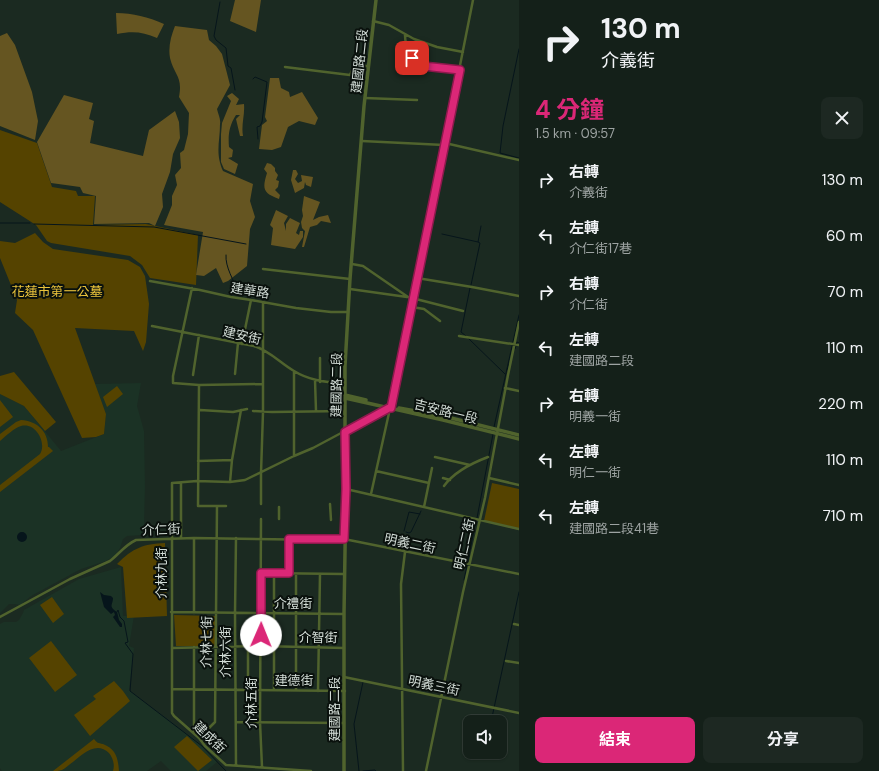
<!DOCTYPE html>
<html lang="zh-TW">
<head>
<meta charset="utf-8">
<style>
  :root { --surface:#142019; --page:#1d2822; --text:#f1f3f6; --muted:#9da3a2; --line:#333e38; --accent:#db2777 }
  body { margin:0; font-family:"DM Sans","Noto Sans TC",sans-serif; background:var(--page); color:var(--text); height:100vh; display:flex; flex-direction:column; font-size:15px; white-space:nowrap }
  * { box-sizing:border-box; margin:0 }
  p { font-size:13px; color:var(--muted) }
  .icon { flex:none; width:22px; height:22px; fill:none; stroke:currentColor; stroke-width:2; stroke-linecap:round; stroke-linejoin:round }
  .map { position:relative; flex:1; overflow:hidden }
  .panel { display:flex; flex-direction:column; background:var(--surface); width:360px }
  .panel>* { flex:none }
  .hud { background:#142019; color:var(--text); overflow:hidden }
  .fabs { position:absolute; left:463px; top:715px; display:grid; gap:8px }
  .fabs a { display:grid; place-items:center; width:44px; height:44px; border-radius:8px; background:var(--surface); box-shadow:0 1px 3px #0004,0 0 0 1px var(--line); font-size:20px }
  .pin { position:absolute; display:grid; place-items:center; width:34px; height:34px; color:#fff; margin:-17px; border-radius:8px; box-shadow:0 2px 6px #0006 }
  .me { position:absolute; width:44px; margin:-22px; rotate:1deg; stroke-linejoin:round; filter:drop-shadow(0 0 3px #0008) }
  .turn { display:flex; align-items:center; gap:14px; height:84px; padding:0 16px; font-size:18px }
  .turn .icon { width:52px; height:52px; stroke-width:2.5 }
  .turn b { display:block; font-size:28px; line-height:34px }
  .round { display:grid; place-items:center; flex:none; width:42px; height:42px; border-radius:8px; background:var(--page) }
  .headline { display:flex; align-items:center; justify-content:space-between; height:68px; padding:0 16px }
  h1 { font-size:24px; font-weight:700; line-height:30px; color:var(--accent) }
  .primary-button { display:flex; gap:8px; margin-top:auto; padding:8px 16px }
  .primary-button a { flex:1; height:46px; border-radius:8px; background:var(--accent); color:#fff; font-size:16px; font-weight:700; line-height:46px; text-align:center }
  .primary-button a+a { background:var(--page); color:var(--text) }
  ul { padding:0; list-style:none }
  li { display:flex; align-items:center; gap:12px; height:56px; padding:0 16px }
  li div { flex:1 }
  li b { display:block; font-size:15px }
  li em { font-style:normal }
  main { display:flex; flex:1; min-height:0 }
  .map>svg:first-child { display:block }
  .built { fill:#1b3225 }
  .green { fill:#554300 }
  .forest { fill:#655521 }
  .water { fill:#06151b }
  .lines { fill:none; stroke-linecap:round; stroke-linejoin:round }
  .stream { stroke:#06151b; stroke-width:1 }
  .minor { stroke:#50632d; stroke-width:2.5 }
  .tertiary { stroke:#50632d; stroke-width:3.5 }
  .route-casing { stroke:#8e194d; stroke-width:10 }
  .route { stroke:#db2777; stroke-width:7 }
  .labels { text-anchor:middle; stroke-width:4; stroke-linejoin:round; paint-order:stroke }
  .street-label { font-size:13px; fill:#d3ddd7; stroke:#0a110d }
  .park-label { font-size:13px; fill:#eac33b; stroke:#0a110d }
</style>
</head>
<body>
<main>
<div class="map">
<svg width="519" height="771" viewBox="0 0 519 771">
  <rect width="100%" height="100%" fill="#1b2a21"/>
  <path class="built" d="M141,383l-4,23 7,25 1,56 -1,38 -2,10 -15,1 -4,3 -3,9 -5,8 -9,5 -25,8 -50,27 -11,9 -6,-1h-5l-9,9v-219l24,12 37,45 43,-17 2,-20 -11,-30z
    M121,567l2,49h11l-5,30 5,2 -5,42 69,52 19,20 -11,9h-35l-10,-10 -14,10h-145l-2,-3v-144l4,-2h12l3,-2 4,-7 1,-3 55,-31z"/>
  <path class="green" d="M0,130l37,13 15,44 24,4 2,5h17l-2,29 53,-1 52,11 -2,50 -46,-7 -8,-13 -12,-9 -79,-13 -4,-2 -11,-16 -36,-23z
    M35,233l8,9 10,7 75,11 12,7 5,9 4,28 -3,38 -3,9 -9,-20 -59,-3 31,86 -2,20 -8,3 -14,1 -49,-108 -18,-17 2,-13 -17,-42v-17l15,2z
    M14,372l42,50 -11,9 -21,-25 -24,-12v-18z
    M117,386l6,8 -16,13 -4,-10z
    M0,400l13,17 -13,10z
    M21,420c16,1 27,11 27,27h1l4,4 -53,41v-7l40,-31c7,-11 -4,-32 -19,-28 -7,2 -15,10 -21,15v-7l16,-12z
    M492,483l27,6v41l-35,-9z
    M165,543l2,73 -40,2 -4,-51 -6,-3c16,-16 26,-20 48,-21z
    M52,597l12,17 -11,9 -13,-18z
    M174,615l41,1v30h-39z
    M51,641l26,34 -22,17 -26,-34z
    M114,681l9,10 7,10 -40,35 -16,-21 22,-16 -3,-3z
    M187,736l25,24 -14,11 -24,-24z
    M94,739c3,4 4,4 9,5 13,5 15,14 16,27h-6c2,-6 0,-13 -4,-18 -16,-16 -34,10 -47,17 -3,1 -6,1 -9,1z"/>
  <path class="forest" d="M235,0h26l-5,32 -26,-11z
    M116,13c17,0 32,4 48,11l-7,14c-14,-6 -24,-7 -40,-4z
    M175,26l32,4 2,10 7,6 6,8 8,31 -13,24c1,5 4,10 3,15 0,18 -5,29 3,47l30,13 -3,17 5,16 -5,12 -3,37 -19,15 -5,2 -7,-15 -12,8 -8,-1 7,-43 -39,-7 8,-20v-9l5,-11 -2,-10 6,-7 -1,-15 4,-3 4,-16 1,-21 -10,-16c4,-21 -5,-22 -9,-39 -2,-11 1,-22 5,-32z
    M7,33l8,12 17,47 6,29 -3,19 -35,-14v-90z
    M270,78h9l2,10 8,4 1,5 12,-5 16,26 -3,7 -16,-4 -11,6 -7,20 -9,3 -13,-1 3,-24 5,-4 -2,-4z
    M232,93l7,6 -3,6 8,-1c1,11 -3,21 -1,32h-3l-4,-17 4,-4h-4c-7,11 -8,20 -7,32l4,3 -1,7 -4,1 10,6 -3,10 -11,-5 -3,-7v-28l1,-11 9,-22 -4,-5z
    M64,95l29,8 -4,16 5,2 -4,22 53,13 6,-26 26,-19 4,11 1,16 -7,16 -3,18 -8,22 1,13 -8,19 -6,-3 -55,1 2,-28 -13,-3 -3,-6 -29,-4 -14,-41z
    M267,163l4,1 4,4v3l3,4 -2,5 3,1 -1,6 -3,3 5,5 -1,4c-16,-6 -17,-10 -12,-26l-3,-4z
    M293,170h3l2,4 -3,5 3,4 4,-2 -1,-6 12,2 -2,10 -5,-2 -1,-3 -1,6 -9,5 -4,-13z
    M304,196l16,6 -7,18 6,-3 9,-2 3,8 -10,-2 -4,4 -7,2 -6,20h-2l3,-16 -3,-3 -1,-6 2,-6 -1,-6z
    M276,210l12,6 -4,7 2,8v-7l4,-6 10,5 -4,10 3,2 1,-4h3v6l-8,12 -24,-4 2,-17 -3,-3z"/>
  <path class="water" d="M17 537a5 5 0 1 1 10 0a5 5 0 1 1-10 0Z
    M100,592l4,3 7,1 2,2c0,7 -5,8 4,14l2,8 3,4v3h-2l-7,-10 2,-2 -1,-3 -3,2 -7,-7z"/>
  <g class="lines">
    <path class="stream" d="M220,2l-6,34 2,4 10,8 2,18 3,2 4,22
      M519,49l-16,77 -3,27 19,5
      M253,79l2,-2 12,5 -5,40 -2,4 -3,1 1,12
      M0,223h30
      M34,224l120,3 92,17
      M442,234l36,8
      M226,255c-1,12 8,26 12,36l5,1
      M471,285l9,-42 -2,-1 3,-16
      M466,336l-5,-4 9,-44
      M468,338l37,36
      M515,349l2,-7 2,1
      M507,370l2,-6
      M494,427l25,-112
      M477,518l16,-84
      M404,531l5,-19 11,2
      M406,532l3,1 2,-1 10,-21
      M464,580l12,-59
      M117,612l1,-2 2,7 4,4 4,21 -3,1 8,11 -3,37 72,55 24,25
      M491,722l28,-130
      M359,771l-5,-47 9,-42
      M363,771l12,-1 1,1"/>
    <path class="minor" d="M373,21l16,4 25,14 23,8 26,5
      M405,35c0,11 6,25 17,31 6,3 30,4 38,5
      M285,67l65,8 4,-9h14
      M365,98l52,2
      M362,141l82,4
      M445,143l74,17
      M352,264l11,2 45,31 55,14
      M263,269l87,10
      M417,278l55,9 47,9
      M150,281l50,9 31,7 20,3 45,8 35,4h17
      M192,288l-19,88v7l26,2 64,-1
      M350,289l57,8
      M412,307l12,2 16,12
      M152,326l102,20c16,5 26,17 40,25 16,10 33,11 51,13
      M459,336l60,9
      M242,344l9,-44
      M235,374l3,-31
      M193,375l6,-40
      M315,380l1,31
      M320,382v-24
      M199,385l-1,121h28
      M505,388l14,3
      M200,410l33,2 14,-3
      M253,411l19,1 73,-1
      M294,456v-84
      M435,457l35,8
      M198,461l34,-1
      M376,471l53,12
      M443,478l7,2
      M489,478l30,7
      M230,482l2,-22 9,-50
      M444,486c10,-14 28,-23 44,-29
      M346,489l173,40
      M371,494l32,-144 6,-31 3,-12 61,-307
      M261,504v-31l2,-61v-109
      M330,504l1,16
      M424,507l8,-39
      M261,519l-1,203 2,45
      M279,519v-12
      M181,538v-55
      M194,538v75
      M236,538l-1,75 1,152
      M261,573l83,1
      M289,573v-34
      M296,574v116
      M171,612l173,2
      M0,617l70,-38 40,-18c9,-7 15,-16 26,-21l58,-2 136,2 14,-1 175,35
      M514,624l5,1
      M172,648l89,-2 83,2
      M506,661l13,2
      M248,676v-29
      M344,677l175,36
      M172,689l173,2
      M274,690v-117
      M318,691l2,-117
      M236,722l108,1
      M194,733v-86
      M199,738l16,-16 2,-216
      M311,771l-85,-6 -21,-19 -6,-8 -25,-22 -2,-3v-230l25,-2 33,1 15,-2 49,-24 19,-8 75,-40
      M403,771l-2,-187 4,-32
      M426,771l37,-179 22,-94 23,-123 11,-53"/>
    <path class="tertiary" d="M345,395l21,5
      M345,398l98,22 76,19
      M399,408l44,8 76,19
      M344,771v-157l2,-125 -1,-57v-66l5,-87 14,-173 12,-106"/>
  </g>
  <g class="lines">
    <defs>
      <path id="route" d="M261,635v-62h28v-34h55l2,-50 -1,-57 44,-24h2l69,-338 -37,-4 -11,-8"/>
    </defs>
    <use href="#route" class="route-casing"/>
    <use href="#route" class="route"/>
  </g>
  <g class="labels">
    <g class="street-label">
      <text transform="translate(359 61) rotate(-84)" y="5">建國路二段</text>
      <text transform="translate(250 290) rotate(9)" y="5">建華路</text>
      <text transform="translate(242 335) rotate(13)" y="5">建安街</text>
      <text transform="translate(336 385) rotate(-89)" y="5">建國路二段</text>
      <text transform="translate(446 411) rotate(14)" y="5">吉安路一段</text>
      <text transform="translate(161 529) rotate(-2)" y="5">介仁街</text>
      <text transform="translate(410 543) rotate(12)" y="5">明義二街</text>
      <text transform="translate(464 544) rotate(-77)" y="5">明仁二街</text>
      <text transform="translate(161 573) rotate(-90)" y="5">介林九街</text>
      <text x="293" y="608">介禮街</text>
      <text transform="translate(318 637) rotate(1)" y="5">介智街</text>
      <text transform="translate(206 642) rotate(-89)" y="5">介林七街</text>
      <text transform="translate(225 652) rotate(-90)" y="5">介林六街</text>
      <text x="294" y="685">建德街</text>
      <text transform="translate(434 685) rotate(12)" y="5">明義三街</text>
      <text transform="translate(251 703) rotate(-90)" y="5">介林五街</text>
      <text transform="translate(334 709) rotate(-90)" y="5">建國路二段</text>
      <text transform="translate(210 737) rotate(44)" y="5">建成街</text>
    </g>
    <g class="park-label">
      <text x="57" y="296">花蓮市第一公墓</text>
    </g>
  </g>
</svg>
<div class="fabs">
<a><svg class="icon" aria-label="sound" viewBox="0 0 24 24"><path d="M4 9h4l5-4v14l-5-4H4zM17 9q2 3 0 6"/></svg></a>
</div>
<div class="pin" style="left:412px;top:58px;background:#d93025"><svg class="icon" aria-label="arrive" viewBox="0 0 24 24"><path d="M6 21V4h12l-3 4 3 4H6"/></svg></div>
<svg class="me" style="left:261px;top:635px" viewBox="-20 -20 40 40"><circle r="19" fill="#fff"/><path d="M0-13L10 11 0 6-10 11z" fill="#db2777"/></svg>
</div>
<section class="panel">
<div class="hud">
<div class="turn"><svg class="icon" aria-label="right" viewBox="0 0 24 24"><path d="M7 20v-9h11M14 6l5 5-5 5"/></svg><div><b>130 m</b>介義街</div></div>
</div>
<div class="headline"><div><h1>4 分鐘</h1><p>1.5 km · 09:57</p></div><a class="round"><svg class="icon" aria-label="close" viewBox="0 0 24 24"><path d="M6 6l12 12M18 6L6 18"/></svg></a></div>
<ul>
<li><svg class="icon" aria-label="right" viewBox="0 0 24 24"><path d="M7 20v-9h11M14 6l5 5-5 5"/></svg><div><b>右轉</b><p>介義街</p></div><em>130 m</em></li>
<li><svg class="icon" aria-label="left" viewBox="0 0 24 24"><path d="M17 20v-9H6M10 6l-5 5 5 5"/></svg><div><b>左轉</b><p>介仁街17巷</p></div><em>60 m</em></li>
<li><svg class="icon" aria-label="right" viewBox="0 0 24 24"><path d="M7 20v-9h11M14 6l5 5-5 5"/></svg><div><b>右轉</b><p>介仁街</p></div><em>70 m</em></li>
<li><svg class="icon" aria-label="left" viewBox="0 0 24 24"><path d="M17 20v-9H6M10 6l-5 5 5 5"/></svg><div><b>左轉</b><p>建國路二段</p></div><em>110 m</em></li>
<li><svg class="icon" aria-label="right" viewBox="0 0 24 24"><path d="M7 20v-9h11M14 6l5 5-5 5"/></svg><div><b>右轉</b><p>明義一街</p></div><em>220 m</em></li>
<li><svg class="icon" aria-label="left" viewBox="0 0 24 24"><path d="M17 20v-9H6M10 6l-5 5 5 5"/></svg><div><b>左轉</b><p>明仁一街</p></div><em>110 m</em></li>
<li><svg class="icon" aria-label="left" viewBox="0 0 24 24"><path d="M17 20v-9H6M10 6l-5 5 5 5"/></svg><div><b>左轉</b><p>建國路二段41巷</p></div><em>710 m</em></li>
</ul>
<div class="primary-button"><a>結束</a><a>分享</a></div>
</section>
</main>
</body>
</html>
